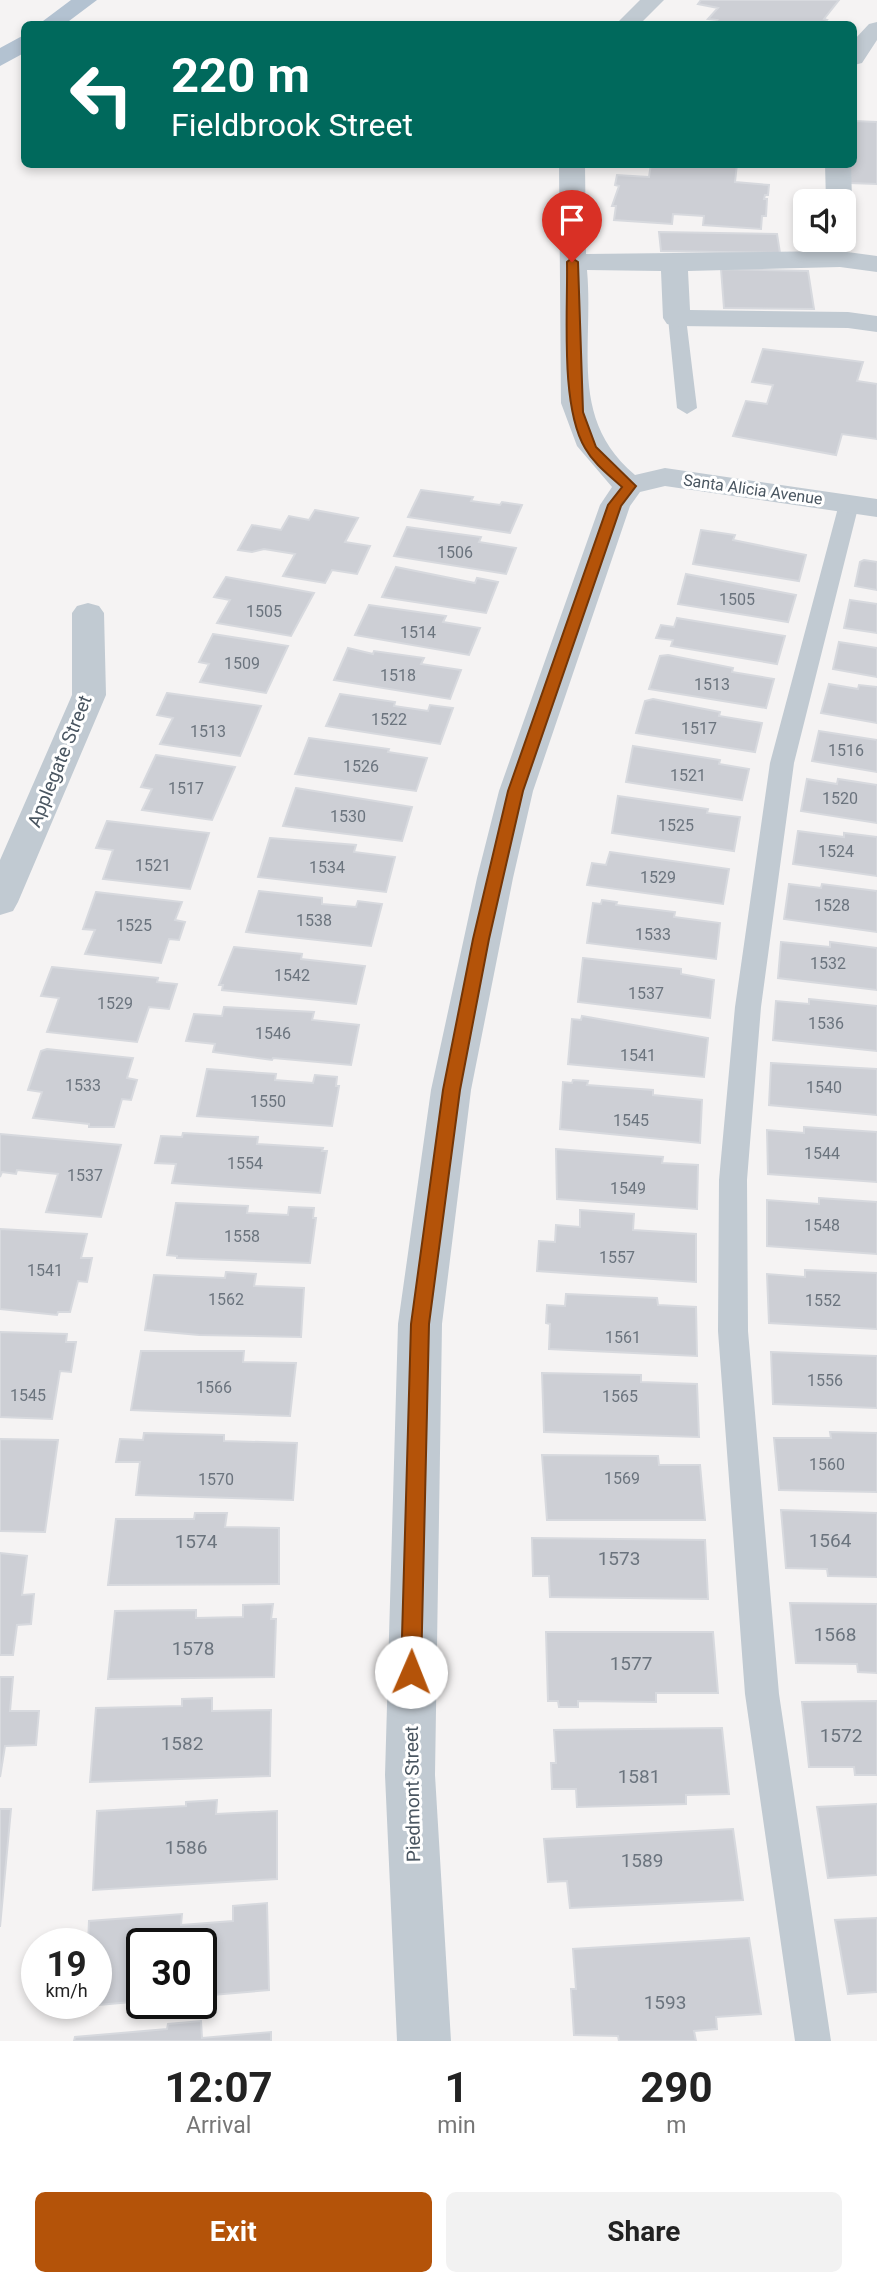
<!DOCTYPE html>
<html lang="en">
<head>
<meta charset="utf-8">
<style>
  :root { --surface:#fff; --page:#f2f2f2; --text:#222; --muted:#767676; --accent:#b45309 }
  body { margin:0; font-family:Roboto,sans-serif; background:var(--page); color:var(--text); height:100vh; display:flex; flex-direction:column; font-size:26px; white-space:nowrap }
  * { box-sizing:border-box; margin:0 }
  p { font-size:23px; color:var(--muted) }
  .icon { flex:none; width:38px; height:38px; fill:none; stroke:currentColor; stroke-width:2; stroke-linecap:round; stroke-linejoin:round }
  .map { position:relative; height:2041px; overflow:hidden }
  .sheet { display:flex; flex-direction:column; background:var(--surface); flex:1 }
  .sheet>* { flex:none }
  .hud { position:absolute; left:21px; top:21px; width:836px; height:147px; border-radius:10px; box-shadow:0 4px 10px #0003; background:#00695c; color:#fff; overflow:hidden }
  .controls { position:absolute; left:793px; top:189px; display:grid; gap:14px }
  .controls a { display:grid; place-items:center; width:63px; height:63px; border-radius:10px; background:var(--surface); box-shadow:0 4px 10px #0003; font-size:35px }
  .speed { position:absolute; left:21px; top:1928px; display:flex; gap:14px; font-size:35px; font-weight:700; text-align:center }
  .speed>* { display:grid; place-content:center; width:91px; height:91px; border-radius:50%; background:var(--surface); box-shadow:0 4px 10px #0003; line-height:1 }
  .speed small { font-size:18px; font-weight:400 }
  .speed .limit { border:4px solid #111; border-radius:10px; background:#fff; color:#111 }
  .pin { position:absolute; display:grid; place-items:center; width:60px; height:60px; color:#fff; margin:-72px -30px; border-radius:50% 50% 50% 0; rotate:-45deg; box-shadow:0 0 7px #0007 }
  .pin .icon { rotate:45deg }
  .me { position:absolute; width:77px; margin:-38px; rotate:1deg; stroke-linejoin:round; filter:drop-shadow(0 0 5px #0008) }
  .turn { display:flex; align-items:center; gap:24px; height:147px; padding:0 35px; font-size:32px }
  .turn .icon { width:91px; height:91px; stroke-width:2.5 }
  .turn b { display:block; font-size:49px; line-height:60px }
  .eta { display:flex; justify-content:space-evenly; align-items:center; height:119px; text-align:center }
  .eta b { font-size:42px; font-weight:700; line-height:49px }
  .action { display:flex; gap:14px; margin-top:auto; padding:14px 35px }
  .action a { flex:1; height:80px; border-radius:10px; background:var(--accent); color:#fff; font-size:28px; font-weight:700; line-height:80px; text-align:center }
  .action a+a { background:var(--page); color:var(--text) }
  .map>svg:first-child { display:block }
  .building { fill:#cdcfd5; stroke:#d7d9de; stroke-width:2 }
  .lines { fill:none; stroke-linecap:round; stroke-linejoin:round }
  .service { fill:#c1cad2; fill-rule:evenodd }
  .minor { fill:#c1cad2; fill-rule:evenodd }
  .primary { fill:#b3c2d1; fill-rule:evenodd }
  .route { fill:#b45309; stroke:#753606; stroke-width:2 }
  .labels { text-anchor:middle; stroke-width:6; stroke-linejoin:round; paint-order:stroke }
  .far-street-label { font-size:16px; fill:#4a5661; stroke:#fff }
  .number-label { font-size:16px; fill:#6b747e }
  .street-label { font-size:19px; fill:#4a5661; stroke:#fff }
  .near-number-label { font-size:19px; fill:#6b747e }
</style>
</head>
<body>
<div class="map">
<svg width="877" height="2041" viewBox="0 0 877 2041">
  <rect width="100%" height="100%" fill="#f5f3f3"/>
  <path class="building" d="M701,0h138l-15,19 3,1 -4,4h-110l4,-4 -9,-1 10,-11 -20,-4z
    M854,121l23,1v62l-27,-1v-19h4z
    M651,164h86l-2,18 34,3 -1,10h-3l-1,4h3l-1,17h-4l-1,13 -58,-4 1,-9 -31,-2 -1,10 -58,-4 2,-14h-4l7,-20 -4,-1 2,-10 32,2z
    M659,232l118,2 3,19 -119,-2z
    M721,269l87,2 6,38 -90,-1z
    M763,349l100,13 -6,19 20,3v55l-35,-5 -6,21 -103,-19 13,-35 21,3 6,-19 -21,-3z
    M421,490l52,7 -2,4 29,4 2,-3 20,3 -12,28 -102,-16z
    M315,510l43,8 -13,24 25,4 -13,28 -25,-4 -7,13 -42,-7 12,-22 -31,-5 -12,3 -14,-2 14,-25 29,5 8,-14 20,4z
    M407,527l74,10 -2,5 37,6 -10,26 -112,-18z
    M701,530l34,5 -2,5 73,15 -7,26 -106,-17z
    M864,560l13,2v28l-22,-4 5,-24z
    M396,567l79,16 2,-5 21,4 -12,31 -104,-16z
    M686,574l110,21 -8,27 -110,-18z
    M226,577l88,16 -23,43 -74,-13 13,-23 -16,-3z
    M850,600l27,4v29l-33,-5z
    M369,605l77,11 -3,6 37,6 -11,27 -114,-20z
    M677,618l108,18 -8,28 -106,-18 2,-6 -17,-2 5,-13 13,2z
    M213,634l75,12 -22,47 -66,-11 9,-18 -10,-2z
    M839,642l38,6v29l-44,-8z
    M348,648l25,6 1,-3 50,7 -3,6 40,6 -11,29 -116,-19z
    M668,655l65,13 -1,4 42,7 -8,29 -117,-19 11,-33z
    M829,684l29,5 1,-4 18,2v36l-56,-10z
    M167,693l94,13 -21,50 -80,-12 13,-26 -16,-3z
    M340,694l55,8 -1,4 34,5 2,-6 23,3 -13,36 -114,-18z
    M653,699l67,13 -1,4 43,7 -7,29 -119,-19 9,-32z
    M819,731l58,9v32l-65,-11z
    M309,738l80,11 -1,3 39,6 -11,33 -121,-17z
    M633,746l87,14 -1,4 30,5 -7,31 -116,-18z
    M156,755l79,12 -23,53 -70,-10 10,-21 -11,-2z
    M807,779l30,5 1,-5 39,6v38l-76,-12z
    M296,788l116,19 -10,34 -119,-15z
    M618,796l90,13 -1,4 33,4 -6,34 -122,-18z
    M107,821l102,12 -19,56 -87,-10 10,-29 -17,-2z
    M798,831l46,6v-4l33,4v39l-84,-12z
    M270,838l86,7 -2,7 41,5 -9,35 -128,-15z
    M610,852l119,17 -6,35 -136,-19 5,-22 14,2z
    M789,884l32,4 1,-4 55,7v41l-93,-13z
    M259,891l63,7v6l34,3 2,-6 24,3 -11,42 -125,-14z
    M96,892l86,10 -7,18 10,2 -6,18 -10,-1 -8,24 -76,-9 10,-24 -12,-1z
    M602,900l15,2 -1,3 59,7 -1,5 46,6 -4,36 -129,-16 6,-40 8,1z
    M781,942l49,5v-5l47,6v42l-99,-12z
    M234,947l68,7 -1,5 64,7 -9,38 -134,-14 1,-5h-4z
    M583,958l98,11v5l33,6 -4,38 -132,-16z
    M52,967l106,11 -1,4 20,2 -8,25 -20,-2 -12,35 -90,-10 12,-34 -18,-2z
    M809,999l68,7v45l-104,-11 3,-39 33,3z
    M224,1007l90,5 -2,8 47,5 -8,40 -78,-7 -1,2 -59,-8 2,-8 -29,-3 8,-27 28,2z
    M582,1016l126,22 -4,39 -136,-13 4,-45 9,1z
    M47,1049l86,9 -6,20 10,2 -6,20 -9,-1 -8,28h-25v-3l-56,-6 9,-26 -14,-2 13,-39z
    M771,1063l106,6v46l-108,-10z
    M207,1069l69,5 -1,6 38,3 2,-8 22,2 -1,9h3l-7,40 -135,-10z
    M573,1080l15,1 -1,4 66,5v5l49,5 -2,43 -140,-14 3,-47 9,1z
    M804,1127l73,5v50l-109,-8 -1,-44 37,3z
    M183,1133l75,4 -1,7 66,4 -1,3h5l-7,42 -148,-10 4,-19 -21,-1 6,-27 21,1z
    M0,1134l121,11 -20,72 -55,-5 12,-38 -41,-4 -1,4 -14,-2 -2,5z
    M556,1149l107,8 -1,6 36,2 -1,44 -140,-10z
    M819,1198l58,4v52l-110,-8v-46l52,4z
    M176,1203l72,3 -1,7 41,2 1,-8 25,1 -1,10h3l-6,45 -133,-5v-2l-10,-1z
    M580,1210l54,4 -1,16 63,4v48l-159,-11 2,-30 16,1 1,-17 24,2z
    M0,1229l87,5 -6,24h11l-5,24 -9,-1 -8,31h-12l-1,3 -57,-6z
    M805,1270l72,3v56l-108,-6 -2,-49 38,3z
    M226,1272l30,2 -2,12 50,2 -3,49 -102,-2 -54,-5 9,-55 71,3z
    M566,1294l91,4 1,7 38,2 1,49 -148,-7 1,-25 -4,-1 1,-18 18,1z
    M0,1332l67,2 -1,8h10l-5,30 -11,-1 -8,48 -52,-2z
    M141,1351h103l-1,11 53,1 -6,53 -159,-6z
    M771,1352l106,4v52l-104,-4z
    M542,1373l99,2v7l56,2 2,53 -155,-5z
    M830,1432l47,1v59l-98,-2 -5,-52h57z
    M144,1433l80,2v6l73,2 -4,57 -157,-5 4,-33h-24l4,-23 23,1z
    M0,1439l58,1 -13,92 -45,-1z
    M542,1455l116,1 1,9h41l5,55h-158z
    M781,1510l96,3v64l-49,-1 -1,-7 -41,-1z
    M195,1513h32l-2,14 54,1v56l-171,1 8,-66h78z
    M532,1538l173,2 3,59 -158,-2 -1,-21h-16z
    M0,1553l27,3 -5,39 12,-1 -3,30 -14,1 -4,30h-13z
    M790,1603l87,1v69l-19,-1 -1,-8 -61,-1z
    M273,1604l-2,15h5l-2,58 -166,2 7,-68 81,-1v8l47,-1v-12z
    M546,1632h167l5,61h-62v9l-78,-1v6h-19l-1,-6h-10z
    M0,1677h13l-3,34h29l-3,34 -31,1 -5,31z
    M212,1698v13l59,-1 -1,66 -180,6 6,-74 86,-2v-7z
    M877,1701v74h-22l-1,-8h-45l-7,-65z
    M722,1728l7,66 -43,1v9l-109,3 -1,-18h-24l-1,-26h5l-2,-33z
    M217,1800l-1,14 61,-3v68l-184,11 4,-79 89,-5v-4z
    M877,1804v71l-49,3 -11,-71z
    M0,1809h11l-11,118z
    M733,1829l10,71 -173,8 -3,-27 -19,1 -4,-43z
    M267,1903l2,87 -68,6v-52h-59v57l-55,5 9,-2v-60h-8l1,-23 93,-7 -1,11 52,-4v-15z
    M877,1918v74l-29,2 -13,-74z
    M749,1938l12,76 -45,3 1,12 -23,2 2,10h-77l-1,-5 -44,-1 -3,-46h5l-3,-40z
    M201,2021l1,17 69,-6v9h-197l1,-4 92,-8 1,-5z"/>
  <g class="lines">
    <path class="service" d="M677,312l9,6 11,90 -10,6 -10,-6 -9,-90z
      M849,498l10,6 -65,259 -33,244 -14,173 1,151 31,363 52,347h-36l-50,-347 -27,-363 1,-151 16,-173 35,-244 69,-259z"/>
    <path class="minor" d="M640,0h24l-24,24h-24z
      M877,22v18l-15,23 -8,2v-25l15,-16z
      M559,164h26l1,90 254,-3 37,5v16l-37,-5 -152,4 2,39 158,2 29,4v16l-29,-4 -171,-2 -10,-2 -4,-6 -2,-47 -74,-1c7,77 -19,148 48,205l30,-7 212,31v18l-212,-31 -25,6 -10,14 -97,285 -20,87 -42,212 -29,234 -7,451 16,266h-54l-12,-266 13,-451 33,-234 46,-212 22,-87 101,-286 12,-18 -35,-41 -16,-43z
      M825,164h26l1,37 -4,6 -4,1v-7h-18z
      M88,603l11,3 5,7 2,82 -88,207 -5,9 -13,4v-55l72,-165v-82l5,-7z"/>
    <path class="primary" d="M71,0h26l-32,24h-26z
      M24,35v18l-24,13v-18z"/>
  </g>
  <path class="route" d="M572,258l6,4 5,150 13,35 40,39 -15,20 -98,285 -34,148 -29,151 -31,234 -8,348 -3,6 -7,3 -7,-3 -3,-6 10,-348 32,-234 30,-151 35,-148 100,-286 14,-18c-13,-12 -28,-23 -37,-39 -25,-42 -17,-136 -18,-186z"/>
  <g class="labels">
    <g class="far-street-label">
      <text transform="translate(753 489) rotate(8)" y="6">Santa Alicia Avenue</text>
    </g>
    <g class="number-label">
      <text x="455" y="558">1506</text>
      <text x="737" y="605">1505</text>
      <text x="264" y="617">1505</text>
      <text x="418" y="638">1514</text>
      <text x="242" y="669">1509</text>
      <text x="398" y="681">1518</text>
      <text x="712" y="690">1513</text>
      <text x="389" y="725">1522</text>
      <text x="699" y="734">1517</text>
      <text x="208" y="737">1513</text>
      <text x="846" y="756">1516</text>
      <text x="361" y="772">1526</text>
      <text x="688" y="781">1521</text>
      <text x="186" y="794">1517</text>
      <text x="840" y="804">1520</text>
      <text x="348" y="822">1530</text>
      <text x="676" y="831">1525</text>
      <text x="836" y="857">1524</text>
      <text x="153" y="871">1521</text>
      <text x="327" y="873">1534</text>
      <text x="658" y="883">1529</text>
      <text x="832" y="911">1528</text>
      <text x="314" y="926">1538</text>
      <text x="134" y="931">1525</text>
      <text x="653" y="940">1533</text>
      <text x="828" y="969">1532</text>
      <text x="292" y="981">1542</text>
      <text x="646" y="999">1537</text>
      <text x="115" y="1009">1529</text>
      <text x="826" y="1029">1536</text>
      <text x="273" y="1039">1546</text>
      <text x="638" y="1061">1541</text>
      <text x="83" y="1091">1533</text>
      <text x="824" y="1093">1540</text>
      <text x="268" y="1107">1550</text>
      <text x="631" y="1126">1545</text>
      <text x="822" y="1159">1544</text>
      <text x="245" y="1169">1554</text>
      <text x="85" y="1181">1537</text>
      <text x="628" y="1194">1549</text>
      <text x="822" y="1231">1548</text>
      <text x="242" y="1242">1558</text>
      <text x="617" y="1263">1557</text>
      <text x="45" y="1276">1541</text>
      <text x="226" y="1305">1562</text>
      <text x="823" y="1306">1552</text>
      <text x="623" y="1343">1561</text>
      <text x="825" y="1386">1556</text>
      <text x="214" y="1393">1566</text>
      <text x="28" y="1401">1545</text>
      <text x="620" y="1402">1565</text>
      <text x="827" y="1470">1560</text>
      <text x="622" y="1484">1569</text>
      <text x="216" y="1485">1570</text>
    </g>
    <g class="street-label">
      <text transform="translate(59 761) rotate(-68)" y="7">Applegate Street</text>
      <text transform="translate(412 1794) rotate(-91)" y="7">Piedmont Street</text>
    </g>
    <g class="near-number-label">
      <text x="830" y="1547">1564</text>
      <text x="196" y="1548">1574</text>
      <text x="619" y="1565">1573</text>
      <text x="835" y="1641">1568</text>
      <text x="193" y="1655">1578</text>
      <text x="631" y="1670">1577</text>
      <text x="841" y="1742">1572</text>
      <text x="182" y="1750">1582</text>
      <text x="639" y="1783">1581</text>
      <text x="186" y="1854">1586</text>
      <text x="642" y="1867">1589</text>
      <text x="665" y="2009">1593</text>
    </g>
  </g>
</svg>
<div class="controls">
<a><svg class="icon" aria-label="sound" viewBox="0 0 24 24"><path d="M4 9h4l5-4v14l-5-4H4zM17 9q2 3 0 6"/></svg></a>
</div>
<div class="speed"><div>19<small>km/h</small></div><div class="limit">30</div></div>
<div class="pin" style="left:572px;top:262px;background:#d93025"><svg class="icon" aria-label="arrive" viewBox="0 0 24 24"><path d="M6 21V4h12l-3 4 3 4H6"/></svg></div>
<svg class="me" style="left:411px;top:1672px" viewBox="-20 -20 40 40"><circle r="19" fill="#fff"/><path d="M0-13L10 11 0 6-10 11z" fill="#b45309"/></svg>
<div class="hud">
<div class="turn"><svg class="icon" aria-label="left" viewBox="0 0 24 24"><path d="M17 20v-9H6M10 6l-5 5 5 5"/></svg><div><b>220 m</b>Fieldbrook Street</div></div>
</div>
</div>
<section class="sheet">
<div class="eta">
<div><b>12:07</b><p>Arrival</p></div>
<div><b>1</b><p>min</p></div>
<div><b>290</b><p>m</p></div>
</div>
<div class="action"><a>Exit</a><a>Share</a></div>
</section>
</body>
</html>
